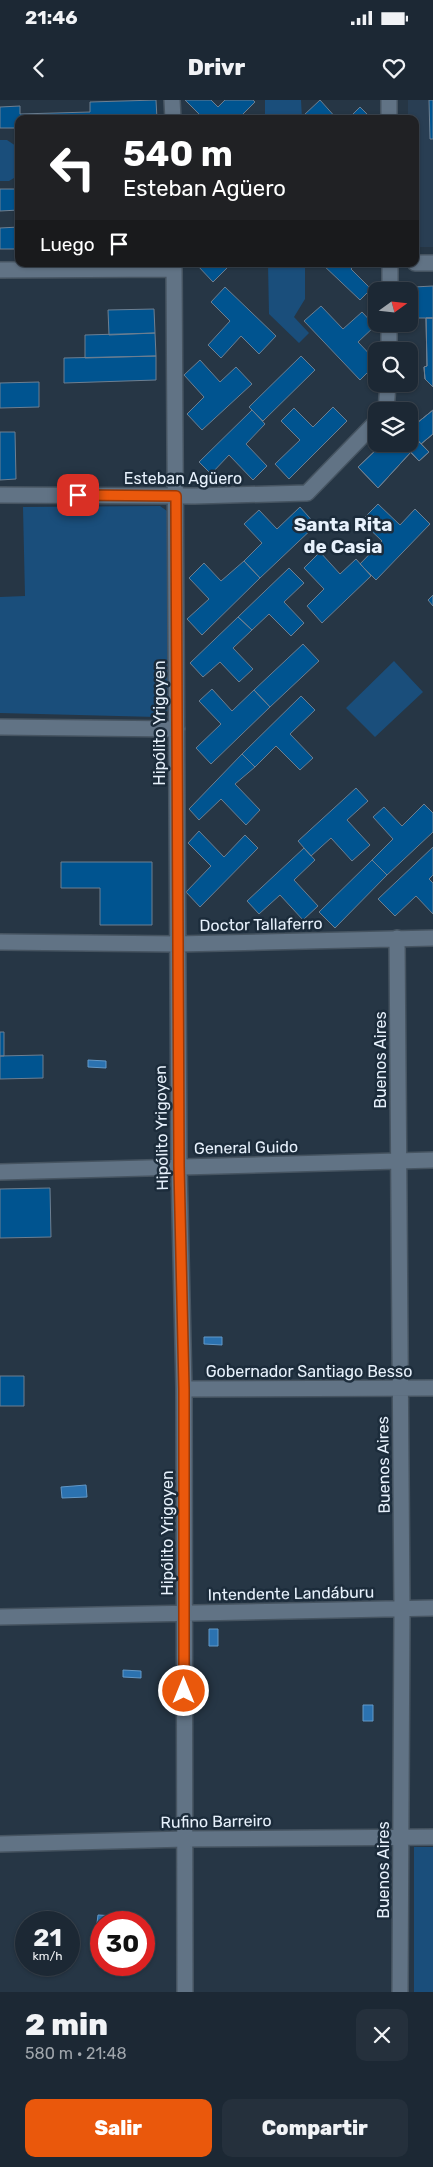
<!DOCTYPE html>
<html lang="es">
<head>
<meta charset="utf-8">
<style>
  :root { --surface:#1c2834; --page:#25303c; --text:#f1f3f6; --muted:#a0a6ac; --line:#3a444f; --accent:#ea580c }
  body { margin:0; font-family:Rubik,sans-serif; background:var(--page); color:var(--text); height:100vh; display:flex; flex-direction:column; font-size:19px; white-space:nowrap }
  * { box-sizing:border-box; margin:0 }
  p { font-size:16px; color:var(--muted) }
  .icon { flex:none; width:28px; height:28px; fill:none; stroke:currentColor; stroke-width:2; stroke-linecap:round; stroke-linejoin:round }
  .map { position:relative; height:1892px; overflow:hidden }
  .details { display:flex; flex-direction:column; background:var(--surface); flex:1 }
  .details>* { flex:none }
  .banner { position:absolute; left:15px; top:15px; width:404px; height:152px; border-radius:10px; box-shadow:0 1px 4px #0004,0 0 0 1px var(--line); background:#202124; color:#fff; overflow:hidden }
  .needle { width:32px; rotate:75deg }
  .controls { position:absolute; left:368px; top:182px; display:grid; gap:10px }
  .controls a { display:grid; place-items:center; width:50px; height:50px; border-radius:10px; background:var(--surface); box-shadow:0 1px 4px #0004,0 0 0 1px var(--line); font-size:25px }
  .speed { position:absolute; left:15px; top:1811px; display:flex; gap:10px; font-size:25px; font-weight:700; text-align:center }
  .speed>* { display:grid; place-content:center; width:65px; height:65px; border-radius:50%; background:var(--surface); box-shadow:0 1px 4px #0004,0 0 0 1px var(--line); line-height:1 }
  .speed small { font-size:12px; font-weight:400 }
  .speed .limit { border:8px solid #d22; background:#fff; color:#111 }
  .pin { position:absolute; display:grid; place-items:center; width:42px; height:42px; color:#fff; margin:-21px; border-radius:10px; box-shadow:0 2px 8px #0006 }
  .me { position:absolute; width:55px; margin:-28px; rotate:0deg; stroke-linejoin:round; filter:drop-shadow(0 0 4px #0008) }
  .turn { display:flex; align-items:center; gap:18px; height:105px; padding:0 25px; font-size:22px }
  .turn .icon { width:65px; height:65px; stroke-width:2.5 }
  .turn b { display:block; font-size:35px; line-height:42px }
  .then { display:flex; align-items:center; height:48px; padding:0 25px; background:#0003; gap:10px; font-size:19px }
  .round { display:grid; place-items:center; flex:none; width:52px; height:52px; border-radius:10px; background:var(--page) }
  .head { display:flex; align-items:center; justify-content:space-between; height:85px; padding:0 25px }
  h1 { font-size:30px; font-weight:800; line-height:38px }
  .button { display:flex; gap:10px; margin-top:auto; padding:10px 25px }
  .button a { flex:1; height:58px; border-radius:10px; background:var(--accent); color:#fff; font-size:20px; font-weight:800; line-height:58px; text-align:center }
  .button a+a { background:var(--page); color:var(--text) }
  .status { display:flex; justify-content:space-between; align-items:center; height:35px; padding:0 25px; background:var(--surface); direction:ltr }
  .status svg { height:14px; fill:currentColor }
  header { display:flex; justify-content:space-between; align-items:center; height:65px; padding:0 25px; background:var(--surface); font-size:22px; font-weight:800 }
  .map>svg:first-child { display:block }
  .built { fill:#293e53 }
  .green { fill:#1a4e7b }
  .water { fill:#2b72b0; stroke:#6398c7 }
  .building { fill:#005490; stroke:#6d7f91 }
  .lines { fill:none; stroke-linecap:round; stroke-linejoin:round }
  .street-casing { stroke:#465461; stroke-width:18 }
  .street { stroke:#617385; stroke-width:15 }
  .route-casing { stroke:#983908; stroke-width:12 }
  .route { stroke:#ea580c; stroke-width:9 }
  .labels { text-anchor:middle; stroke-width:5; stroke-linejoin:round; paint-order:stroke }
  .street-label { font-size:16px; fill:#e7f1fc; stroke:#1c2c3b }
  .quarter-label { font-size:19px; font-weight:bold; fill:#e7f1fc; stroke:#1c2c3b }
</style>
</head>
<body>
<div class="status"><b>21:46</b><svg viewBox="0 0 49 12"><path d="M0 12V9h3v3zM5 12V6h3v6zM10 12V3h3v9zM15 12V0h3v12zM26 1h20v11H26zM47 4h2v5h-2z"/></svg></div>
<header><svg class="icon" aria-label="back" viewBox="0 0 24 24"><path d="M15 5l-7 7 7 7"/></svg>Drivr<svg class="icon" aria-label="heart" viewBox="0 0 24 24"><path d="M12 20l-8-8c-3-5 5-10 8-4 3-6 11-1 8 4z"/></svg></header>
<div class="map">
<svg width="433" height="1892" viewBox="0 0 433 1892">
  <rect width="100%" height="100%" fill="#263645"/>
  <path class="built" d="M408,0h25v147h-18v-128h-7z"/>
  <path class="green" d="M265,0h36l1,19h-37z
    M0,40h7l12,8v27l-10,6h-9z
    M268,164h37v35l-11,18 15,16 -10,10 -30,-29z
    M160,406l7,5 3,198 -13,8 -157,-4v-116l25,-1 -2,-89z
    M394,561l29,31 -48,45 -29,-29z
    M414,1747h19v145h-19z"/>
  <path class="water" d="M88,960l18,1v7l-18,-1z
    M204,1237h18v8l-18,-1z
    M86,1385l1,12 -25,1 -1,-11z
    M209,1529h9v17h-9z
    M123,1570l18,1v7l-18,-1z
    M363,1605h10v16h-10z
    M98,1815l18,1v6l-19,1z"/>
  <path class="building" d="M156,0l1,19h-138v17l-1,-8h-18v-21l20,-1v8l70,-2v-10z
    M185,0h26l7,7 7,-7h28l2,2 -17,17h-34z
    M320,0l17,19h-30l-3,-4z
    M429,0h4v39h-3z
    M360,7l12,12h-24z
    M0,89h19v21l-19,1z
    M19,127v22h-19v-21z
    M199,164h32l-18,18 -16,-17z
    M322,164h34l-5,5 20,20 -11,11z
    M433,186v32h-18l-1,-31z
    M225,187l51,49 -17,18 -18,-18 -20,22 -13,-13 22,-24 -19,-19z
    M321,206l22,23 19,-17 13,14 -17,16 18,19v3l-16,16 -56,-59z
    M154,209l1,24 -46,2 -1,-25z
    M426,218h7v69l-8,-8 -1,-12 3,-1z
    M426,218h7v69l-8,-8 -1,-12 3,-1z
    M155,233l1,23 -71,2v-23z
    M156,256v24l-92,3v-25z
    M301,256l14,14 -52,51 -14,-14z
    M200,260l20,22 16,-15 16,17 -50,46 -15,-16 17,-17 -20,-22z
    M39,282v25l-39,1v-25z
    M333,307l14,14 -58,58 -14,-15 25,-24 -19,-19 13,-13 19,19z
    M252,310l13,14 -19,20 21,22 -14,14 -24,-25 -18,19 -12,-12z
    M433,310v24l-12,10 8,8 -10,9 -8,-9 -33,36 -20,-21 20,-19 2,2 6,-6h23v-28l1,-1 7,8z
    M433,310v24l-12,10 -12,-13v-15l1,-1 7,8z
    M409,331l20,21 -10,9 -17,-17h7z
    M0,332h15l1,47 -16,1z
    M386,344h16l9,8 -33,36 -20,-21 20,-19 2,2z
    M378,404l22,21 15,-16 15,15 -54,56 -16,-16 22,-23 -21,-20z
    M300,407l16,18 -56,53 -16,-17 18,-18 -18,-19 15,-14 18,19z
    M320,452l20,22 16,-15 15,17 -49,47 -15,-17 17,-17 -20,-21z
    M244,461l16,17 -58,57 -15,-16 22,-20 -20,-21 15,-15 17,18z
    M289,468l15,15 -20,19 20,21 -13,13 -22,-22 -17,16 -14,-13z
    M433,495v11l-5,-6z
    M238,517l14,13 -19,18 20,21 -14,13 -19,-20 -17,15 -13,-14z
    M303,544l16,17 -49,46 -16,-17z
    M212,589l20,22 22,-21 16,17 -59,57 -15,-16 25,-24 -22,-23z
    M301,596l14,14 -25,24 23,24 -13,12 -24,-24 -21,21 -13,-13z
    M242,654l13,13 -20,17 25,26 -14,15 -25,-26 -22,21 -10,-11z
    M356,688l12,13 -21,19 23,25 -18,16 -21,-23 -20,18 -13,-15z
    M424,704l9,9v19l-46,43 -15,-15 21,-21 -20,-22 11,-10 18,19z
    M199,731l25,26 21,-22 13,13 -58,59 -14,-15 25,-26 -23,-23z
    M433,747v28l-4,4 4,4v31l-17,-18 -21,20 -17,-17z
    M304,748l11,12 -21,20 24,26 -15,14 -23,-25 -21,19 -12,-13z
    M372,760l15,15 -52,53 -16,-16z
    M61,762h91v63h-52v-37h-39z
    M0,932h4v24h-4z
    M43,955v23l-43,1v-23z
    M50,1088l1,49 -51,1v-49z
    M0,1276h24v30h-24z"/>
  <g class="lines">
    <defs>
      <path id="street" d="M172,0l1,19
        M389,0v19
        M415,163h18
        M174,164l5,902 5,223 1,603
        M0,170l174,-1
        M390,191v-27
        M389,251v-27
        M386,311l2,-27
        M0,395l195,1 112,-3 69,-71
        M0,627l177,2
        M397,838l5,671 -2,383
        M0,842l177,2 256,-6
        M0,1072l433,-12
        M184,1289l249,-1
        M0,1517l433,-9
        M0,1744l185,-5 248,-2"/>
    </defs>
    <use href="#street" class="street-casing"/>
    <use href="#street" class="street"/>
  </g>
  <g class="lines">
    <defs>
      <path id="route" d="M78,395l98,1 3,670 5,223v302"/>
    </defs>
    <use href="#route" class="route-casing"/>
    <use href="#route" class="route"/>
  </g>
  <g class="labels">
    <g class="street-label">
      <text x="183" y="384">Esteban Agüero</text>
      <text transform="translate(159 623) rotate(-90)" y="6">Hipólito Yrigoyen</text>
      <text transform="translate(261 824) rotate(-1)" y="6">Doctor Tallaferro</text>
      <text transform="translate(380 960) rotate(-90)" y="6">Buenos Aires</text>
      <text transform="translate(161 1028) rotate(-91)" y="6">Hipólito Yrigoyen</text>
      <text transform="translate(246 1047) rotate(-1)" y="6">General Guido</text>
      <text x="309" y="1277">Gobernador Santiago Besso</text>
      <text transform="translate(383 1365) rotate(-91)" y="6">Buenos Aires</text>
      <text transform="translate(167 1433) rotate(-90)" y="6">Hipólito Yrigoyen</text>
      <text transform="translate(291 1493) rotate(-1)" y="6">Intendente Landáburu</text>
      <text transform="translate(216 1721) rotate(-1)" y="6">Rufino Barreiro</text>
      <text transform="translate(383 1770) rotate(-90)" y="6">Buenos Aires</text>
    </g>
    <g class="quarter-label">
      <text x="343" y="431">Santa Rita<tspan x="343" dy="22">de Casia</tspan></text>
    </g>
  </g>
</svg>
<div class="controls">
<a><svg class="needle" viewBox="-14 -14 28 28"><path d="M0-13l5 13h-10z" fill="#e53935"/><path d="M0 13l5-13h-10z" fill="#a0a6ac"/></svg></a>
<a><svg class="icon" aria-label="search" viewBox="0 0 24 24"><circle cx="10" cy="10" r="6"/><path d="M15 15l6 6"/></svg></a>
<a><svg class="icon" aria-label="layers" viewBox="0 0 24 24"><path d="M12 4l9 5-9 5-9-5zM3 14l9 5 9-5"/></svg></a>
</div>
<div class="speed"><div>21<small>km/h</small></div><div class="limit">30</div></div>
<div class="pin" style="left:78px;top:395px;background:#d93025"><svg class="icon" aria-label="arrive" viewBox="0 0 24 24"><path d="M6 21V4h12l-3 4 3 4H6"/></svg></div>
<svg class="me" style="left:184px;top:1591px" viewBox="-20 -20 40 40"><circle r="17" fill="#ea580c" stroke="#fff" stroke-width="3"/><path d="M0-11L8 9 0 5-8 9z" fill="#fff"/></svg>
<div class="banner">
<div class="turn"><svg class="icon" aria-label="left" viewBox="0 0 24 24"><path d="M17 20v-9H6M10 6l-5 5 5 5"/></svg><div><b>540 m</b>Esteban Agüero</div></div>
<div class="then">Luego<svg class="icon" aria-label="arrive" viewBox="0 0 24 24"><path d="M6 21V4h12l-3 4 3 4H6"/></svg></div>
</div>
</div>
<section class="details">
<div class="head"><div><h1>2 min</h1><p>580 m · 21:48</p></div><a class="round"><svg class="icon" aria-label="close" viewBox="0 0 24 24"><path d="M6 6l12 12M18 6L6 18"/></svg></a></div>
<div class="button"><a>Salir</a><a>Compartir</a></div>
</section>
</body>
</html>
